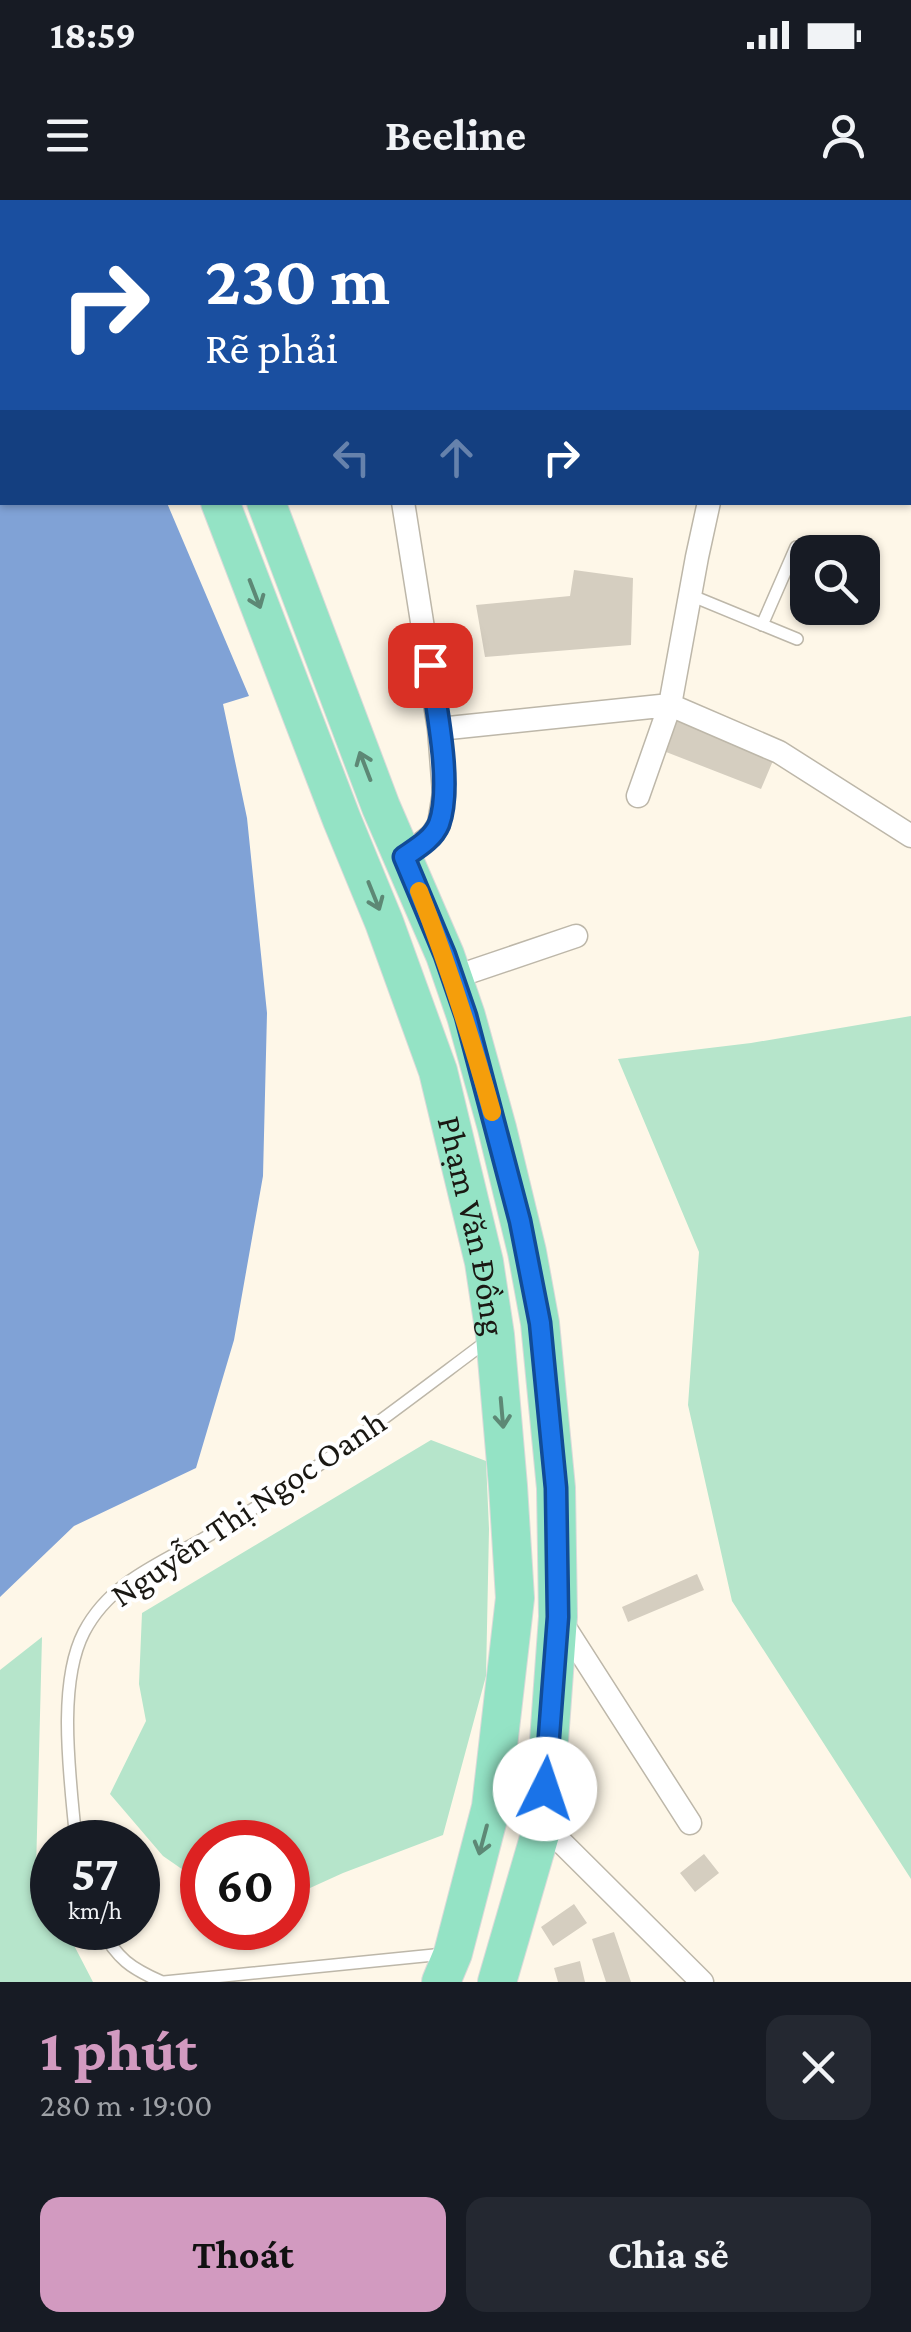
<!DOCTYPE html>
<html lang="vi">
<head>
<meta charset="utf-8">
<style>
  :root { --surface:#171b24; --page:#242831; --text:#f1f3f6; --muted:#9ea1a6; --accent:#d29ac0 }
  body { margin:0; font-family:"Crimson Pro",serif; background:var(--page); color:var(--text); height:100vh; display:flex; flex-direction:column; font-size:38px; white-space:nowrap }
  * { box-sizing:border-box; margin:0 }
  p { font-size:32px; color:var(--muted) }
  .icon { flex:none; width:55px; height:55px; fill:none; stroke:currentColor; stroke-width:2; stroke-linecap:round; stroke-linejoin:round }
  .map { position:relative; height:1782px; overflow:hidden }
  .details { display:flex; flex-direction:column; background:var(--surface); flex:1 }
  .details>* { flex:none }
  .guide { position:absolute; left:0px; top:0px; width:912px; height:305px; box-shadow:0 2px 8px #0004; background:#1a4fa0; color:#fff; overflow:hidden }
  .controls { position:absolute; left:790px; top:335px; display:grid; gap:20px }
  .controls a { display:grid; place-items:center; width:90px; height:90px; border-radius:20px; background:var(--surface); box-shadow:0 2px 8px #0004; font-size:50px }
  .speed { position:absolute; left:30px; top:1620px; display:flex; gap:20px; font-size:50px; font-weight:700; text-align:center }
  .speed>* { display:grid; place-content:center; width:130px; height:130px; border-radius:50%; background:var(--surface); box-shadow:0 2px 8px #0004; line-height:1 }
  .speed small { font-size:25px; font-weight:400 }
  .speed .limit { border:15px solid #d22; background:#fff; color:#111 }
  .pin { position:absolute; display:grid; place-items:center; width:85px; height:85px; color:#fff; margin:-42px; border-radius:20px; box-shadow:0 5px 15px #0006 }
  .me { position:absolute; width:110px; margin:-55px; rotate:4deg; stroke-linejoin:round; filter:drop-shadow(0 0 8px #0008) }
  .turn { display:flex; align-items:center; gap:35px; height:210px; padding:0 40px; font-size:45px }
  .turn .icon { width:130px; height:130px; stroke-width:2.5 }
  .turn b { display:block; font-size:70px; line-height:85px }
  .lanes { display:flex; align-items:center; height:95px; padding:0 40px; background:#0003; justify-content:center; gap:50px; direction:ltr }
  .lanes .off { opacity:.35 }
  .round { display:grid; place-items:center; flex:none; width:105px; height:105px; border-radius:20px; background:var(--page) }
  .headline { display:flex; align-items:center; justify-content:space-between; height:170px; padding:0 40px }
  h1 { font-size:60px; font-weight:700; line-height:75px; color:var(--accent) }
  .primary-button { display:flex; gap:20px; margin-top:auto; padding:20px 40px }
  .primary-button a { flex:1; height:115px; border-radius:20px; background:var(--accent); color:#111; font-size:40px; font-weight:700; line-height:115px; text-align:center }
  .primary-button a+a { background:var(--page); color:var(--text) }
  .status { display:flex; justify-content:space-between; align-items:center; height:70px; padding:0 50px; background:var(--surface); direction:ltr }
  .status svg { height:28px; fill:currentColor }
  header { display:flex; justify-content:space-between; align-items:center; height:130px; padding:0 40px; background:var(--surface); font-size:45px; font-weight:700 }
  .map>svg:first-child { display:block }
  .green { fill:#b6e5cb }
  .water { fill:#80a2d6 }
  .building { fill:#d5cec0 }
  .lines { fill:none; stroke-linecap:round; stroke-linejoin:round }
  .service-casing { stroke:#bdb7a9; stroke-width:14 }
  .minor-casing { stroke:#bdb7a9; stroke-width:25 }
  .primary-casing { stroke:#dadad9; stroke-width:40 }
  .service { stroke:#fff; stroke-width:11 }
  .minor { stroke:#fff; stroke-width:22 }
  .primary { stroke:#94e3c5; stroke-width:38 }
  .oneway { stroke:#5d8875 }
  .route-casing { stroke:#114b97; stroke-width:25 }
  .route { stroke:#1a73e8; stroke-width:18 }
  .slow { stroke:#f59e0b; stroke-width:18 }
  .labels { text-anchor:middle; stroke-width:8; stroke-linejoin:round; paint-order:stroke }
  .street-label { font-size:35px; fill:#1a1813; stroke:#fff }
</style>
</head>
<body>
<div class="status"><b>18:59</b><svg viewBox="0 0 49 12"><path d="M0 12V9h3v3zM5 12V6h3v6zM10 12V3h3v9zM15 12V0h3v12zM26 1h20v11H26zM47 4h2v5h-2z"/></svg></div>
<header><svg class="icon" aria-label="menu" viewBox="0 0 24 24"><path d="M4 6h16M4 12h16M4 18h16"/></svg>Beeline<svg class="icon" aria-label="person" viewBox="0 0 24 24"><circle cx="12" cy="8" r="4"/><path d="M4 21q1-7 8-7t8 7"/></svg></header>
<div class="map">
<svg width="911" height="1782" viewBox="0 0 911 1782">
  <rect width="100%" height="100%" fill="#fef7e8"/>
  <path class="green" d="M911,816v863l-179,-278 -44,-196 11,-153 -81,-193 133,-16z
    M431,1240l55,21 3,68 -3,147 -43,159 -100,38 -55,25v-56h-86v41l-39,-27 -53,-62 36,-73 -7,-37 3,-71z
    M42,1437l-6,234 16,33v24h13l28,54h-93v-312z"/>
  <path class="water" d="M0,0h39l1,2h-38v300l165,1 82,193 -26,8 24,114 20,195 -4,163 -29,164 -38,128 -122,58 -74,71z"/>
  <path class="building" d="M574,370l59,8 -2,67 -146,12 -9,-52 94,-9z
    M673,513l102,43 -14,33 -100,-39z
    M697,1374l7,16 -76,32 -6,-15z
    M704,1654l15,19 -24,19 -15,-19z
    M574,1704l13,19 -34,23 -12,-19z
    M614,1732l17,50h-25l-14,-43z
    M580,1761l5,21h-27l-4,-14z"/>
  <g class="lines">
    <defs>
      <path id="service" d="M690,395l107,44
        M762,425l34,-78
        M76,1642c-5,-59 -20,-156 8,-210 25,-48 72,-67 117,-92 24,-14 48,-28 71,-43 74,-49 144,-103 215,-156
        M100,1728c18,31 30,40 62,54
        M164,1782l280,-28"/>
      <path id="minor" d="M475,0l1,2
        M812,0l4,2
        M674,2l12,-2
        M774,2v-2
        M910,22l1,-2
        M910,55l1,1
        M910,169l1,-2
        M403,302l36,227 5,64 -5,31 -7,11 -28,22
        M439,529l231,-24 109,47 132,84
        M638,596l32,-91 27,-148 12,-55
        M452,778l124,-42
        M560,1420l130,203
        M543,1624l159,158"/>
      <g id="primary">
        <path d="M103,0l1,2"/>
        <path d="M147,0l2,2"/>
        <path id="s1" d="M220,302l122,318 42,102 54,149 46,191 11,73 13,151 7,112 -24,209 -38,146 -12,29"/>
        <path d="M266,302l115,305 64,148 21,61 31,112 30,124 13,71 16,165 2,129 -15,207 -46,158"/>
      </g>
    </defs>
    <use href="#service" class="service-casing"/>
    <use href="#minor" class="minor-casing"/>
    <use href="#primary" class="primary-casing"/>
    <use href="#service" class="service"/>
    <use href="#minor" class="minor"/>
    <use href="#primary" class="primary"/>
  </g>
  <defs><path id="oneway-shaft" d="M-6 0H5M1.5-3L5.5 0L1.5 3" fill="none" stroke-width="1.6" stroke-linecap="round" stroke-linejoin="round" transform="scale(2.5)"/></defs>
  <g class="oneway">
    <use href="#oneway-shaft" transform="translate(255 394) rotate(69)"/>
    <use href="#oneway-shaft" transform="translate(365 566) rotate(-111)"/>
    <use href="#oneway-shaft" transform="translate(374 696) rotate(68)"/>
    <use href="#oneway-shaft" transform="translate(502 1213) rotate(85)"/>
    <use href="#oneway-shaft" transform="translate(483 1640) rotate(105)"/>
  </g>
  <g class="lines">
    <defs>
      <path id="route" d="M430,465c6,41 23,121 9,159 -6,15 -22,24 -35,33l41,98 21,61 54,205 20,102 16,165 2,129 -13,172"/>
    </defs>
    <use href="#route" class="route-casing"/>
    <use href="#route" class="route"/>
    <path class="slow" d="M419,691c29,73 52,146 73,221"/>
  </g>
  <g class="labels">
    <g class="street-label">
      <text dy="12" stroke="none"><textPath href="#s1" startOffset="768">Phạm Văn Đồng</textPath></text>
      <text transform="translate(248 1308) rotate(-34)" y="12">Nguyễn Thị Ngọc Oanh</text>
    </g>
  </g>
</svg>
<div class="controls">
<a><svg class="icon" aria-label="search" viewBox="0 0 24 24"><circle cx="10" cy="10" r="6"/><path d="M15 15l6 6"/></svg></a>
</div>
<div class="speed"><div>57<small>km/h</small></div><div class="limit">60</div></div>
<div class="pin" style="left:430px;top:465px;background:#d93025"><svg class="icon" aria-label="arrive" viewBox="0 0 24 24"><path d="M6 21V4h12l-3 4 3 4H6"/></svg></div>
<svg class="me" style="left:545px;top:1589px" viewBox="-20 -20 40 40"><circle r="19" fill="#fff"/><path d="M0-13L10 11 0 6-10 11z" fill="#1a73e8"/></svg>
<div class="guide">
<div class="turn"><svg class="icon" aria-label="right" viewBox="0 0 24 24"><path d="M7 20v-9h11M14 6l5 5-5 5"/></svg><div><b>230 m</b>Rẽ phải</div></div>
<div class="lanes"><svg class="icon off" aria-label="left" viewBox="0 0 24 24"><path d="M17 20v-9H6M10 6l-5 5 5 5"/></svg><svg class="icon off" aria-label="ahead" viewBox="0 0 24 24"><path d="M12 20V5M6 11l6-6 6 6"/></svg><svg class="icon" aria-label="right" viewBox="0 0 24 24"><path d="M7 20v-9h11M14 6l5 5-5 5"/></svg></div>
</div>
</div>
<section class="details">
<div class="headline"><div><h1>1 phút</h1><p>280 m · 19:00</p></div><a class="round"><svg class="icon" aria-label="close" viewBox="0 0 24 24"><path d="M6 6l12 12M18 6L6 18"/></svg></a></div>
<div class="primary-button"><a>Thoát</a><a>Chia sẻ</a></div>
</section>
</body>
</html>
